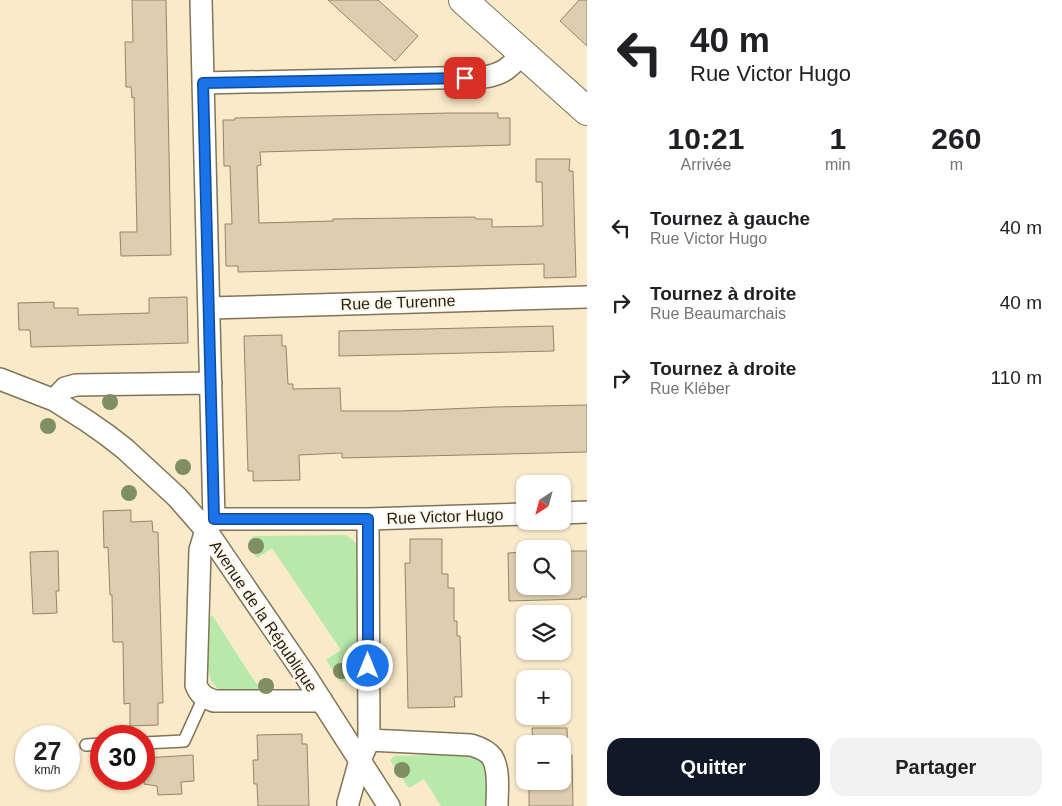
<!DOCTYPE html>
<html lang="fr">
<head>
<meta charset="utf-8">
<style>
  :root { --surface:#fff; --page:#f2f2f2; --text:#202124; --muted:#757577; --accent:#111827 }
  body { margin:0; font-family:Helvetica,sans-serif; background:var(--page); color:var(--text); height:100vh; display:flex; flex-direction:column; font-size:19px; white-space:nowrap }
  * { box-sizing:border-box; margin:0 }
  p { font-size:16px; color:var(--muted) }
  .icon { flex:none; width:28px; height:28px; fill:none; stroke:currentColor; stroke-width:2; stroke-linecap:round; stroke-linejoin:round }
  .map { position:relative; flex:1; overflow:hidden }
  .side { display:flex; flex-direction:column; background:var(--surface); width:475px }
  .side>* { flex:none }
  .banner { background:#fff; color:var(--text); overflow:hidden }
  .needle { width:32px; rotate:216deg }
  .buttons { position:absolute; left:516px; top:475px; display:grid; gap:10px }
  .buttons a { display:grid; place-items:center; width:55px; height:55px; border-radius:10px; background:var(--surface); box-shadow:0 1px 4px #0004; font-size:25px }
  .speed { position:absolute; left:15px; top:725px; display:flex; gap:10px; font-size:25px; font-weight:700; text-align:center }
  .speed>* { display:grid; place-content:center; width:65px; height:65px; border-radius:50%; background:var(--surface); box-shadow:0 1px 4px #0004; line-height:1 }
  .speed small { font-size:12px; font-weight:400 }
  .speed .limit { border:8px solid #d22; background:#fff; color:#111 }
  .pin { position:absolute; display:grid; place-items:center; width:42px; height:42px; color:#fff; margin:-21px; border-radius:10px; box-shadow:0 2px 8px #0006 }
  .me { position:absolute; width:55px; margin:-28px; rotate:0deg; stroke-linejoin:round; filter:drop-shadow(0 0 4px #0008) }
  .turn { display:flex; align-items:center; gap:18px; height:105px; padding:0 20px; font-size:22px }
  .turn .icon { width:65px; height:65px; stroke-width:2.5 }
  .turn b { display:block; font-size:35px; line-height:42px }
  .eta { display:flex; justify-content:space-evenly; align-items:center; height:85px; text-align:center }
  .eta b { font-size:30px; font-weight:700; line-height:35px }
  .action { display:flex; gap:10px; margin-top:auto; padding:10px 20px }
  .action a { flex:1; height:58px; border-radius:15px; background:var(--accent); color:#fff; font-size:20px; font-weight:700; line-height:58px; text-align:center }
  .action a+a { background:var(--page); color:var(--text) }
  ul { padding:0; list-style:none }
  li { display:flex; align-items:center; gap:15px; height:75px; padding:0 20px }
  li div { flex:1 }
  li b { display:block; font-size:19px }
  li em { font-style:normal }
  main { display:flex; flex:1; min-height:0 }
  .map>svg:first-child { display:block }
  .green { fill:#b7eaaa }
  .building { fill:#ddceaf; stroke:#938568 }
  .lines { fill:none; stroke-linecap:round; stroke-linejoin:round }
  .lane-casing { stroke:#817457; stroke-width:14 }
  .street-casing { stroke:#817457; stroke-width:24 }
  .secondary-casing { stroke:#817457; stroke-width:30 }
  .lane { stroke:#fff; stroke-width:11 }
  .street { stroke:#fff; stroke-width:21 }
  .secondary { stroke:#fff; stroke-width:28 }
  .tree { fill:#7f8e63 }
  .route-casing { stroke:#114b97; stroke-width:12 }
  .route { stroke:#1a73e8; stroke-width:9 }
  .labels { text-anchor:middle; stroke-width:4.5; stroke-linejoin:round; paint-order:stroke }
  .street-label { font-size:16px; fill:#241e12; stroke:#fef8ec }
</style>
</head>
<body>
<main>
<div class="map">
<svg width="587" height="806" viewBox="0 0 587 806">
  <rect width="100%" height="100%" fill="#f9eaca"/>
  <path class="green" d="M346,535l7,5 4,5 3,120 -3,13 -4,3 -12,1 -15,-22 15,-10 -69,-102 -15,10 -8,-12 1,-7 4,-3z
    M212,615l39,61 11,15 -44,-2 -7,-8 -3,-11v-50z
    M470,754l8,3 10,12 1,37h-48l-17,-27 -15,9 -19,-28 2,-2 3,-2z"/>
  <path class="building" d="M132,0h34l5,255 -50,1 -1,-24h17l-3,-135 -2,1 -1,-11h-5l-1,-45h8z
    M328,0h50l40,36 -23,25z
    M579,0h8v46l-27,-25z
    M449,113h49v5h12v27l-250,7 1,13 -4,1 2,57 74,-2v-2l142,-2 1,2h16v8l51,-1 -1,-44h-6v-23h34l-1,12h4l3,106 -32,1v-14l-306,8v-6h-12l-1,-42h7l-2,-58h-6l-1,-46h12v-2z
    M187,297l1,46 -157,4 -1,-17h-11l-1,-27 36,-1v6h24v7l71,-2v-15z
    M553,326l1,25 -215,5v-25z
    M282,335v11h4l2,38h5v5l47,-1 1,23h59l95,-4 92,-2v47l-245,6v-5l-43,2 1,25 -47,1v-10h-5l-4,-135z
    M131,510v12l21,-1 1,11h5l5,171h-5v22l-28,1v-23l-6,1 -1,-62h-10l-1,-47h-2l-2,-48 -4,1 -1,-37z
    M410,539h32v35h6v14h6v33h3v15h3l2,61h-8l1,10 -47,1 -3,-145h5z
    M58,551l1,40h-3l1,22 -24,1 -3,-62z
    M562,551h25v46h-6v2l-72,2 -1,-48 17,-1v34h37z
    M532,728h35l1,28 4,-1 1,51h-44v-25h33v-37h-29z
    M302,734v10h5l2,62h-51l-1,-22h-3l-1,-24h5l-1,-25z
    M193,755l1,26 -13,1 1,12 -24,1 -1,-9 -13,-2v-26z"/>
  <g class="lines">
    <defs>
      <path id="lane" d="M144,743l40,-2 20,-44
        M86,745l15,-1"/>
      <path id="street" d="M201,0l13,519 -8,11 -6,20 -4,135c4,10 8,12 18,16h108
        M203,83l281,-6c20,-3 26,-10 39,-24
        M209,308l378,-11
        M0,379l54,21 33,21 20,14 18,14 52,48 29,33 99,145 84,131
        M54,400l11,-12 11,-3 135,-2
        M562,513l25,-1
        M214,519h154l157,-5
        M368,519l1,221
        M348,806v-3l12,-43 9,-20 102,5c7,2 16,5 21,12 8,12 5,35 5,49"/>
      <path id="secondary" d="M463,0l124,111"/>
    </defs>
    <use href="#lane" class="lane-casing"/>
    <use href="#street" class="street-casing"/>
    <use href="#secondary" class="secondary-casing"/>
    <use href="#lane" class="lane"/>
    <use href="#street" class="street"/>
    <use href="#secondary" class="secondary"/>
  </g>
  <g class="tree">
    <circle cx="110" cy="402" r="8"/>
    <circle cx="48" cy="426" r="8"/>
    <circle cx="183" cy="467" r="8"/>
    <circle cx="129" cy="493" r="8"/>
    <circle cx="256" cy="546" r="8"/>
    <circle cx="341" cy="671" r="8"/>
    <circle cx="266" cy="686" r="8"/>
    <circle cx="402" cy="770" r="8"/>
  </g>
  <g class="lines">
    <defs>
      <path id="route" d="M368,666v-147h-154l-11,-436 262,-5"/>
    </defs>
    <use href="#route" class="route-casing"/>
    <use href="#route" class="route"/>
  </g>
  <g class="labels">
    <g class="street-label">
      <text transform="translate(398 302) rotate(-2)" y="6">Rue de Turenne</text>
      <text transform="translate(445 516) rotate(-2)" y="6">Rue Victor Hugo</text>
      <text transform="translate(264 616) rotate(56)" y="6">Avenue de la République</text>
    </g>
  </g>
</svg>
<div class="buttons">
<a><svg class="needle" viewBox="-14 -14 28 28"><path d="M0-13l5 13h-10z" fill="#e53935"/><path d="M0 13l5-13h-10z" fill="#757577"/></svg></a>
<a><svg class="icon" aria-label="search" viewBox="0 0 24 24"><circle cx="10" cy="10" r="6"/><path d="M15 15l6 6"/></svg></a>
<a><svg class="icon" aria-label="layers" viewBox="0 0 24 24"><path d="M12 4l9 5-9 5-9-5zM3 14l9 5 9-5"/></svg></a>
<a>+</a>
<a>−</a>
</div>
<div class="speed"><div>27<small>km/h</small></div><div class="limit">30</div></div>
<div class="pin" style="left:465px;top:78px;background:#d93025"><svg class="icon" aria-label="arrive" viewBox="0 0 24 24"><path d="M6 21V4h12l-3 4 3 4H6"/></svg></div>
<svg class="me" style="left:368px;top:666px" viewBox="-20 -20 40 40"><circle r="17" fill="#1a73e8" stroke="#fff" stroke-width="3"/><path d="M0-11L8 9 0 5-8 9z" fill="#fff"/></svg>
</div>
<section class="side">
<div class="banner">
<div class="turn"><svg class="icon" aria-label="left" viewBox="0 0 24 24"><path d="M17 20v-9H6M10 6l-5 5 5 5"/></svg><div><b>40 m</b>Rue Victor Hugo</div></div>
</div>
<div class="eta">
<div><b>10:21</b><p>Arrivée</p></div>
<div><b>1</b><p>min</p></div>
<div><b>260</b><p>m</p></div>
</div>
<ul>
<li><svg class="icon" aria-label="left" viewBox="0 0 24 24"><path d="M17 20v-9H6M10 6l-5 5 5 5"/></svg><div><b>Tournez à gauche</b><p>Rue Victor Hugo</p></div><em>40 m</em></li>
<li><svg class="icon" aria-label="right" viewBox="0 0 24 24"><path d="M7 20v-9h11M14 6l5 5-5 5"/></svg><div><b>Tournez à droite</b><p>Rue Beaumarchais</p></div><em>40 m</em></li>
<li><svg class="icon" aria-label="right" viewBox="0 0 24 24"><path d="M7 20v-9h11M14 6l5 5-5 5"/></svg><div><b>Tournez à droite</b><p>Rue Kléber</p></div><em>110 m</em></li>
</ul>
<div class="action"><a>Quitter</a><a>Partager</a></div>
</section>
</main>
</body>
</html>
